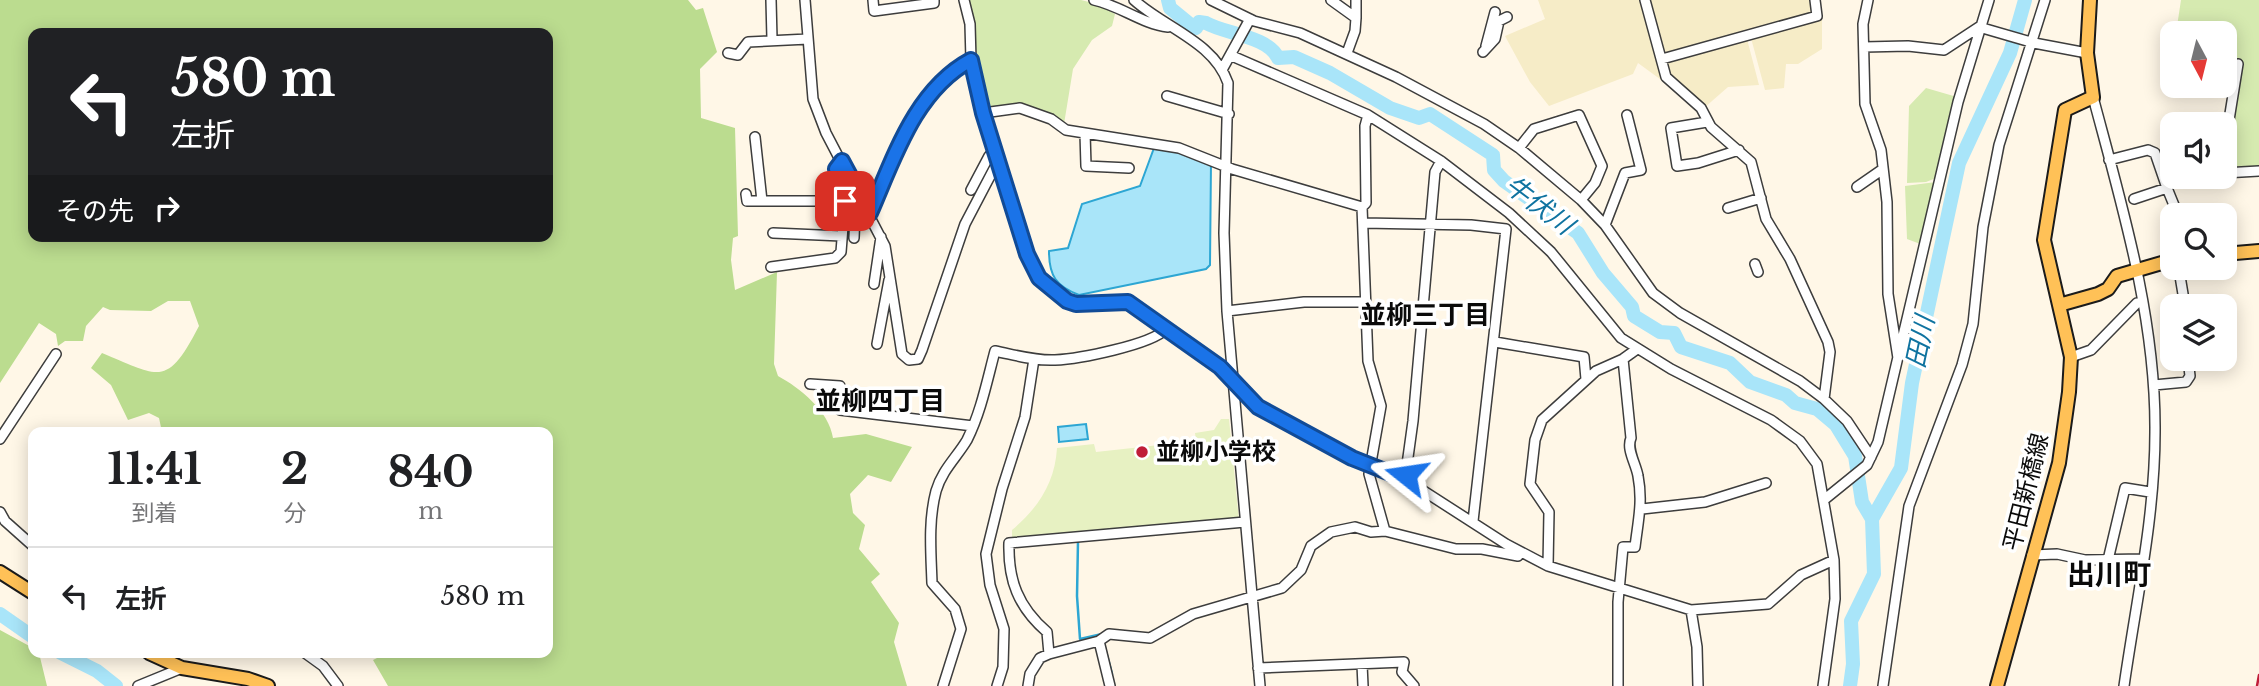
<!DOCTYPE html>
<html lang="ja">
<head>
<meta charset="utf-8">
<style>
  :root { --surface:#fff; --page:#f6f6f6; --text:#202124; --muted:#757577; --line:#e0e0e0 }
  body { margin:0; font-family:"Libre Baskerville","Noto Sans JP",serif; background:var(--page); color:var(--text); height:100vh; display:flex; flex-direction:column; font-size:26px; white-space:nowrap }
  * { box-sizing:border-box; margin:0 }
  p { font-size:23px; color:var(--muted) }
  .icon { flex:none; width:38px; height:38px; fill:none; stroke:currentColor; stroke-width:2; stroke-linecap:round; stroke-linejoin:round }
  .map { position:relative; flex:1; overflow:hidden }
  .details { position:absolute; left:28px; top:427px; width:525px; height:231px; display:flex; flex-direction:column; background:var(--surface); border-radius:14px; box-shadow:0 4px 18px #0003 }
  .details>* { flex:none }
  .hud { position:absolute; left:28px; top:28px; width:525px; height:214px; border-radius:14px; box-shadow:0 4px 18px #0003; background:#202124; color:#fff; overflow:hidden }
  .needle { width:46px; rotate:173deg }
  .buttons { position:absolute; left:2160px; top:21px; display:grid; gap:14px }
  .buttons a { display:grid; place-items:center; width:77px; height:77px; border-radius:14px; background:var(--surface); box-shadow:0 4px 18px #0003; font-size:35px }
  .pin { position:absolute; display:grid; place-items:center; width:60px; height:60px; color:#fff; margin:-30px; border-radius:14px; box-shadow:0 4px 10px #0006 }
  .me { position:absolute; width:77px; margin:-38px; rotate:285deg; stroke-linejoin:round; filter:drop-shadow(0 0 5px #0008) }
  .turn { display:flex; align-items:center; gap:24px; height:147px; padding:0 28px; font-size:32px }
  .turn .icon { width:91px; height:91px; stroke-width:2.5 }
  .turn b { display:block; font-size:49px; line-height:60px }
  .then { display:flex; align-items:center; height:66px; padding:0 28px; background:#0003; gap:14px; font-size:26px }
  .eta { display:flex; justify-content:space-evenly; align-items:center; height:119px; text-align:center }
  .eta b { font-size:42px; font-weight:700; line-height:49px }
  ul { padding:0; list-style:none }
  li { display:flex; align-items:center; gap:21px; height:98px; padding:0 28px; border-top:2px solid var(--line) }
  li div { flex:1 }
  li b { display:block; font-size:26px }
  li em { font-style:normal }
  .map>svg:first-child { display:block }
  .farmland { fill:#f6ecc7 }
  .green { fill:#d6eab0 }
  .forest { fill:#bbdc8f; fill-rule:evenodd }
  .pitch { fill:#e7f1c2 }
  .water { fill:#a9e5f9; stroke:#2da6d3; stroke-width:2 }
  .lines { fill:none; stroke-linecap:round; stroke-linejoin:round }
  .stream { stroke:#2da6d3; stroke-width:2.5 }
  .river { stroke:#a9e5f9; stroke-width:14 }
  .minor-casing { stroke:#3d3d3d; stroke-width:12 }
  .major-casing { stroke:#1b1b1b; stroke-width:16 }
  .minor { stroke:#fff; stroke-width:9 }
  .major { stroke:#ffc157; stroke-width:12 }
  .rail { stroke:#c01d39; stroke-width:2.5 }
  .route-casing { stroke:#114b97; stroke-width:18 }
  .route { stroke:#1a73e8; stroke-width:12 }
  .poi-dot { fill:#c01d39; stroke:#fff; stroke-width:2.5 }
  .labels { text-anchor:middle; stroke-width:7; stroke-linejoin:round; paint-order:stroke }
  .poi-label { font-size:24px; font-weight:bold; fill:#0a0a0a; stroke:#fff; text-anchor:start }
  .street-label { font-size:24px; fill:#0a0a0a; stroke:#fff }
  .water-label { font-size:26px; font-style:italic; fill:#0f73a0; stroke:#fff }
  .neighbourhood-label { font-size:26px; font-weight:bold; fill:#0a0a0a; stroke:#fff }
  .quarter-label { font-size:28px; font-weight:bold; fill:#0a0a0a; stroke:#fff }
</style>
</head>
<body>
<div class="map">
<svg width="2259" height="686" viewBox="0 0 2259 686">
  <rect width="100%" height="100%" fill="#fff7e7"/>
  <path class="farmland" d="M1538,0h102l24,82 -26,-19 -5,11 -84,32 -19,-24 -25,-46 40,-17z
    M1649,0h163l1,12 -3,4 -141,39 -5,-1z
    M1822,18v31l-24,15h-12l-2,24 -19,2 -14,-52z
    M1747,39l12,46 -31,2 -24,21 -33,-32 -4,-13 3,-3z"/>
  <path class="green" d="M969,0h112l16,4 18,10 -3,12 -20,14 -19,29 -9,55 -30,-15h-49z
    M2181,0h78v166l-34,1 17,-103 -18,-3v-28h-48z
    M1926,88l31,9 -21,81 -10,4 -19,1 2,-77z
    M1936,182l-13,63 -16,-6 -2,-53z"/>
  <path class="forest" d="M0,0h688l8,10 7,-2 14,44 -17,17 1,49 34,10 3,108 -5,2 -2,22 4,30 42,-18 -3,92 4,12c22,12 51,35 55,62l33,-4 46,13 -21,35 -23,-7 -18,19 3,19 12,12 -6,24 21,25 -9,8 28,41 -5,19 13,44h-519l-15,-26 14,-7h161v-221h-386l-3,-14 -10,-5 -21,7 -17,-35 -20,-17 11,-15c58,24 65,35 97,-27l-9,-25h-22l-17,10 -41,-1 -7,-3 -17,19 -3,15h-18l-7,5 -2,-12 -17,-11 -39,60zM33,33h515v203h-515z
    M0,630l33,18v5h6l8,33h-47z"/>
  <path class="pitch" d="M1221,419h8l10,101 -227,19v-9c26,-22 43,-47 45,-82l37,-4 2,8 100,-11 -1,-8 19,-3z"/>
  <path class="water" d="M1154,148l24,2 33,12 -1,103 -4,4 -127,26c-23,-9 -30,-19 -30,-44l19,-3 14,-44 58,-18z
    M1086,424l2,15 -29,3 -1,-15z"/>
  <g class="lines">
    <path class="stream" d="M1078,541l-1,55 3,43 22,-5
      M1104,644l8,30"/>
    <path class="river" d="M1168,0l2,8 22,18 4,2 3,-6 7,1c19,11 62,13 72,35l16,-1 36,16 60,35 29,10 11,-4 63,41 1,15 10,11 74,52 25,40 29,34 2,9 26,16 14,1 7,14 49,16 20,19 36,13 9,8 22,6 19,16 19,31 7,46 10,17
      M0,614l33,23
      M61,653l36,18 19,15
      M1850,686l3,-22 -2,-43 23,-47 -2,-55 29,-51 11,-85 47,-220 51,-110 15,-53"/>
    <defs>
      <path id="minor" d="M771,0l1,39
        M805,0l8,99 13,34 59,113 17,108 7,6 9,-1 4,-9 43,-126 33,-63
        M873,0l1,11 60,-8v-3
        M964,0l6,24 1,36 12,53 44,141 12,24 28,23 9,3 52,-2 92,65 39,40 93,52 53,20 101,65 42,22 143,44 77,-6 33,-29 33,-15
        M1094,0c27,6 48,24 74,27
        M1134,0c31,28 80,42 94,83l-4,150 3,78 33,375
        M1211,0l43,21 46,12 96,44 88,47 35,24 62,52 24,25 48,68 27,20 120,68 24,18 23,22 24,36
        M1331,0l25,18 -1,13 -8,22
        M1645,0l21,77 35,31 10,19 40,35 15,57 24,40 38,83 2,10 -6,47
        M1868,0l-5,24 2,80 16,46 6,52 1,92 10,64
        M1356,18v-18
        M1486,46l9,-34
        M1864,47l44,-1 36,4 35,-23 55,16 53,10
        M1483,52l12,-13 4,-18 8,-4
        M728,53l10,2 10,-13 60,-3
        M1232,56l136,59 73,46 68,52 42,39 70,86 50,31 100,51 29,21 17,23 17,96 1,39 -12,87
        M1662,59l155,-43 -2,-16
        M1223,68l27,-49
        M1167,96l62,18
        M2093,97c29,109 63,221 62,335 0,85 -19,170 -31,254
        M983,113l37,-5 31,11 15,11 113,18 53,21 130,38
        M1707,122l-36,6 6,38 21,-3 41,-13
        M1085,133l1,33 43,2
        M755,137l7,64h83
        M1519,148l15,-19 45,-14 23,51 -7,17 -14,17
        M2224,151l14,-87
        M2109,160l39,-10 7,3 12,35
        M2224,173l35,-2
        M1857,187l26,-18
        M971,190l18,-34 7,-1
        M746,194l1,7h15
        M2134,199l33,-11 11,27
        M1728,208l33,-10
        M870,213c24,-55 45,-123 101,-153
        M1363,223l108,2 35,4 -33,292
        M1605,225l20,-52 16,-3 -14,-55
        M773,233l69,3
        M854,238l2,-51
        M1755,264l3,8
        M771,267l64,-9 6,-6 4,-51 -9,-32 6,-8
        M2180,276l5,30
        M874,284l7,-47
        M1227,311l77,-9h61
        M1495,342l89,15 2,22
        M877,344l12,-64
        M2071,357l20,-7 46,-47
        M810,384l30,2v24l133,16
        M2154,385l32,-3 4,-6 -2,-17
        M0,439l56,-85
        M1405,479l8,-58 22,-249 6,-11
        M1825,499l42,-34 11,-23 80,-340 31,-102
        M1642,509l63,-7 61,-19
        M0,512l5,9 28,25
        M1385,531l71,18h26l36,7
        M2032,555l25,-1 28,6 58,-1
        M2108,560l17,-72 25,4
        M1548,566l1,-54 -19,-28 5,-44 7,-20 54,-49 27,-12 14,-10
        M1691,610l6,37 1,39
        M1099,641l11,45
        M305,653l18,13 15,20
        M1049,654l-2,-22c-29,-25 -39,-52 -38,-89l236,-21
        M1362,664l1,22
        M1258,668l146,-6 -2,10 12,14
        M138,686l44,-18
        M943,686l18,-57 -6,-20 -23,-26c-1,-30 -4,-62 4,-92 6,-21 21,-34 31,-51 14,-28 20,-59 28,-89 20,4 40,10 60,9 23,-1 96,-15 111,-31
        M997,686l6,-19 1,-38 -14,-44 -4,-31 16,-65 23,-72 9,-58
        M1028,686l2,-12 10,-16 9,-4 50,-13 10,-7 41,4 43,-24 89,-26 19,-18 10,-24 20,-14 24,-5 16,5 14,-1 -16,-57 12,-68 -13,-45 -6,-154 4,-4 -1,-77 3,-11
        M1618,686v-84l5,-55h12c3,-26 8,-45 3,-71 -2,-12 -12,-27 -7,-38l-8,-79
        M1883,686l26,-180 53,-141 11,-41 10,-97 16,-82 46,-145"/>
      <path id="major" d="M2224,254l35,-3
        M2059,305l39,-11 10,-5 9,-13 55,-16
        M0,572l33,21
        M149,653l33,15 66,11 20,7
        M1997,686l62,-223 10,-71 2,-35 -27,-117 21,-130 28,-13 -6,-44 3,-53"/>
    </defs>
    <use href="#minor" class="minor-casing"/>
    <use href="#major" class="major-casing"/>
    <use href="#minor" class="minor"/>
    <use href="#major" class="major"/>
    <path class="rail" d="M2257,686l2,-11"/>
  </g>
  <g class="lines">
    <defs>
      <path id="route" d="M845,201l-9,-32 6,-8 28,52c24,-55 45,-123 101,-153l12,53 44,141 12,24 28,23 9,3 52,-2 92,65 38,40 94,51 53,21 1,-4"/>
    </defs>
    <use href="#route" class="route-casing"/>
    <use href="#route" class="route"/>
  </g>
  <circle class="poi-dot" cx="1142" cy="452" r="7"/>
  <g class="labels">
    <g class="poi-label">
      <text x="1156" y="460">並柳小学校</text>
    </g>
    <g class="street-label">
      <text transform="translate(2026 492) rotate(-76)" y="8">平田新橋線</text>
    </g>
    <g class="water-label">
      <text transform="translate(1539 205) rotate(37)" y="9">牛伏川</text>
      <text transform="translate(1920 342) rotate(-78)" y="9">田川</text>
    </g>
    <g class="neighbourhood-label">
      <text x="1425" y="324">並柳三丁目</text>
      <text x="880" y="410">並柳四丁目</text>
    </g>
    <g class="quarter-label">
      <text x="2109" y="584">出川町</text>
    </g>
  </g>
</svg>
<div class="buttons">
<a><svg class="needle" viewBox="-14 -14 28 28"><path d="M0-13l5 13h-10z" fill="#e53935"/><path d="M0 13l5-13h-10z" fill="#757577"/></svg></a>
<a><svg class="icon" aria-label="sound" viewBox="0 0 24 24"><path d="M4 9h4l5-4v14l-5-4H4zM17 9q2 3 0 6"/></svg></a>
<a><svg class="icon" aria-label="search" viewBox="0 0 24 24"><circle cx="10" cy="10" r="6"/><path d="M15 15l6 6"/></svg></a>
<a><svg class="icon" aria-label="layers" viewBox="0 0 24 24"><path d="M12 4l9 5-9 5-9-5zM3 14l9 5 9-5"/></svg></a>
</div>
<div class="pin" style="left:845px;top:201px;background:#d93025"><svg class="icon" aria-label="arrive" viewBox="0 0 24 24"><path d="M6 21V4h12l-3 4 3 4H6"/></svg></div>
<svg class="me" style="left:1406px;top:475px" viewBox="-20 -20 40 40"><path d="M0-17L14 15 0 8-14 15z" fill="#1a73e8" stroke="#fff" stroke-width="4"/></svg>
<div class="hud">
<div class="turn"><svg class="icon" aria-label="left" viewBox="0 0 24 24"><path d="M17 20v-9H6M10 6l-5 5 5 5"/></svg><div><b>580 m</b>左折</div></div>
<div class="then">その先<svg class="icon" aria-label="right" viewBox="0 0 24 24"><path d="M7 20v-9h11M14 6l5 5-5 5"/></svg></div>
</div>
<section class="details">
<div class="eta">
<div><b>11:41</b><p>到着</p></div>
<div><b>2</b><p>分</p></div>
<div><b>840</b><p>m</p></div>
</div>
<ul>
<li><svg class="icon" aria-label="left" viewBox="0 0 24 24"><path d="M17 20v-9H6M10 6l-5 5 5 5"/></svg><div><b>左折</b></div><em>580 m</em></li>
</ul>
</section>
</div>
</body>
</html>
